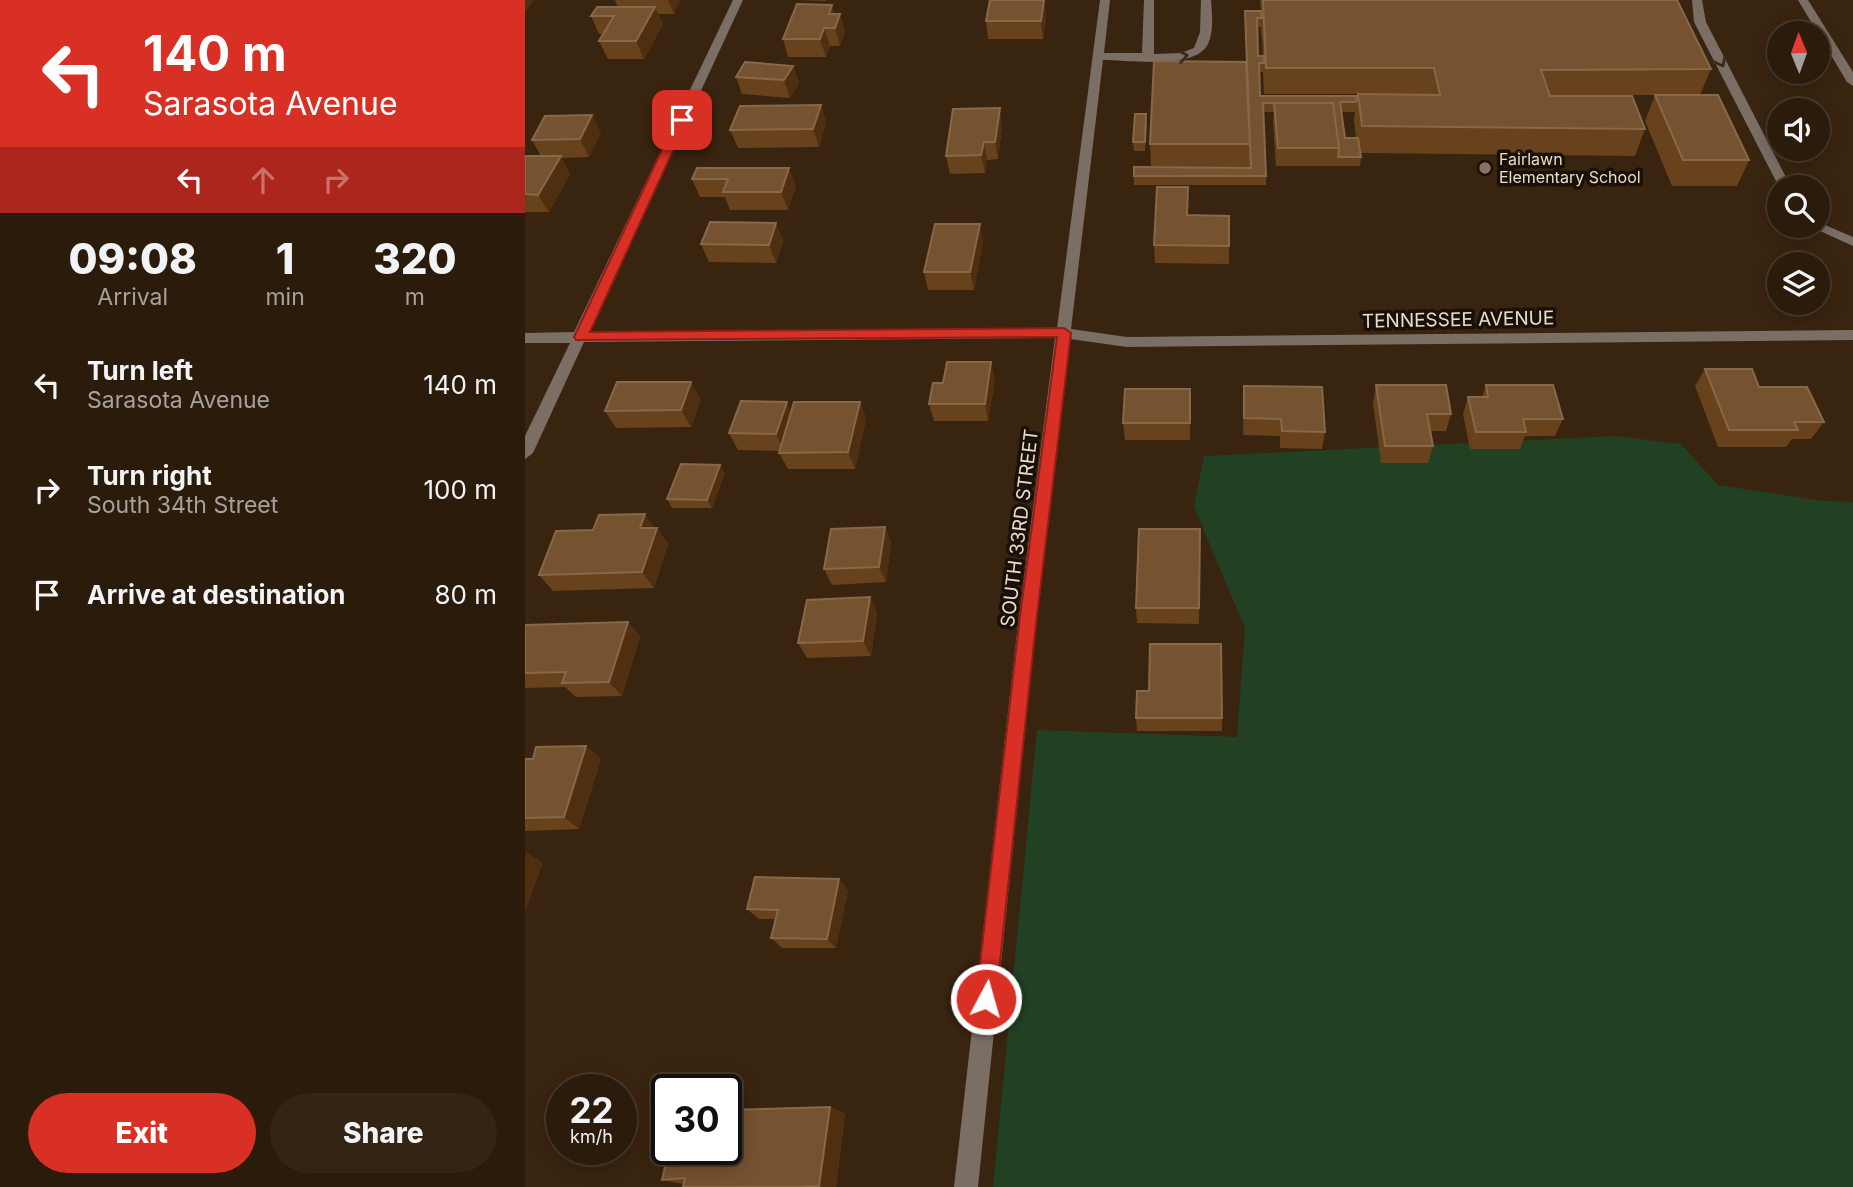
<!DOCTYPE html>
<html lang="en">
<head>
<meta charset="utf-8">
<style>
  :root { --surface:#2b1b0b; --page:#332414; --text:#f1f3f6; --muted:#a6a19d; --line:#47392c; --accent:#d93025 }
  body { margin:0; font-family:Inter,sans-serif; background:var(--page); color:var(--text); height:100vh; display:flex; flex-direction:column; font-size:26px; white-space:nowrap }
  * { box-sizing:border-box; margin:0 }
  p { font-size:23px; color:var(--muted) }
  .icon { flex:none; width:38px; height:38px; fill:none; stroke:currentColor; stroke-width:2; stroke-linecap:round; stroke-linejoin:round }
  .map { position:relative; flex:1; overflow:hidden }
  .sheet { display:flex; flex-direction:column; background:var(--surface); width:525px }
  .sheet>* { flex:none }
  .guide { background:#d93025; color:#fff; overflow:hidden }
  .needle { width:46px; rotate:359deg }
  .fabs { position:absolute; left:1242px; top:21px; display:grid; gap:14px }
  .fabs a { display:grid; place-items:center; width:63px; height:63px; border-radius:50%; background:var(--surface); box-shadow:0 4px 18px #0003,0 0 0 2px var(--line); font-size:35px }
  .speed { position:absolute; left:21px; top:1074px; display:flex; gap:14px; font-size:35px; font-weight:700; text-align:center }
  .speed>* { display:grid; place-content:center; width:91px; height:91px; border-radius:50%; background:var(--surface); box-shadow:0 4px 18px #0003,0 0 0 2px var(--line); line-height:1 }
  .speed small { font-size:18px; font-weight:400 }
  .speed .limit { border:4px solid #111; border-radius:10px; background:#fff; color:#111 }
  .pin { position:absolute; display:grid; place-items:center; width:60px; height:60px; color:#fff; margin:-30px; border-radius:14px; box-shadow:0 4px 10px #0006 }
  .me { position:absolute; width:77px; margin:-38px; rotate:6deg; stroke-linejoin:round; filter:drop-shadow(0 0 5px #0008) }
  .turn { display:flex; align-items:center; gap:24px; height:147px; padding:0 28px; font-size:32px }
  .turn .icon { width:91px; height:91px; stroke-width:2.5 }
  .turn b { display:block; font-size:49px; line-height:60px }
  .lanes { display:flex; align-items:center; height:66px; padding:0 28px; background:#0003; justify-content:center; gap:35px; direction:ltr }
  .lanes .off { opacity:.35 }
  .eta { display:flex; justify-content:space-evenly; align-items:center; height:119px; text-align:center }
  .eta b { font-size:42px; font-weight:800; line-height:49px }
  .button { display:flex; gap:14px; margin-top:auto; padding:14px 28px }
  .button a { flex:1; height:80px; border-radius:42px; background:var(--accent); color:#fff; font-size:28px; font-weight:800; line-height:80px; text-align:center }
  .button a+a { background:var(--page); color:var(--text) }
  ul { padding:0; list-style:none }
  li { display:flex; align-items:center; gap:21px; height:105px; padding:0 28px }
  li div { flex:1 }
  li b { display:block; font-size:26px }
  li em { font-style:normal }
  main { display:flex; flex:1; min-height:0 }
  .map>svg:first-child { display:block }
  .green { fill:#224123 }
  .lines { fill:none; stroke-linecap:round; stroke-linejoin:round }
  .minor { fill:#7a6e65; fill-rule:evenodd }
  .wall { fill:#67421c; fill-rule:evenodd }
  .shaded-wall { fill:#4f2f0f }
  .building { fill:#755230; stroke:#876849; stroke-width:2 }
  .oneway { stroke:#362c23 }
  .route { fill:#d93025; stroke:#8d1f18; stroke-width:2 }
  .education-dot { fill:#8d6e63; stroke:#191007; stroke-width:2.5 }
  .labels { text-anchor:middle; stroke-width:7; stroke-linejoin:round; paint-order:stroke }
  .far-poi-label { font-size:16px; fill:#e9dbcf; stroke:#191007; text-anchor:start }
  .street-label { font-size:19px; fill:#e9dbcf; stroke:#191007 }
</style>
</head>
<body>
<main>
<section class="sheet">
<div class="guide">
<div class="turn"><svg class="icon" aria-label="left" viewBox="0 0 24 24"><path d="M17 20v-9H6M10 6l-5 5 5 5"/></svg><div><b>140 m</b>Sarasota Avenue</div></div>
<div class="lanes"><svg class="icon" aria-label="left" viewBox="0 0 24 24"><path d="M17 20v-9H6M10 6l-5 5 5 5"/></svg><svg class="icon off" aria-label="ahead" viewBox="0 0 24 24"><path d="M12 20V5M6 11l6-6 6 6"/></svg><svg class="icon off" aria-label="right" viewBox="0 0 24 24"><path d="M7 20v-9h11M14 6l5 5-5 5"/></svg></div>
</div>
<div class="eta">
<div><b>09:08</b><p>Arrival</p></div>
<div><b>1</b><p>min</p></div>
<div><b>320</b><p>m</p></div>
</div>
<ul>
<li><svg class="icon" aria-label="left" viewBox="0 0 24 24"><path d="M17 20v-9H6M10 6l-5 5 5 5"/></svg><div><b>Turn left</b><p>Sarasota Avenue</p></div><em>140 m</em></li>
<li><svg class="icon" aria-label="right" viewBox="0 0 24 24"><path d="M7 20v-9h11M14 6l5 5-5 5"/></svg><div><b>Turn right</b><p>South 34th Street</p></div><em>100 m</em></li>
<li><svg class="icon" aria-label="arrive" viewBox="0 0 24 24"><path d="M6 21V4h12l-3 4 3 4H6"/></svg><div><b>Arrive at destination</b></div><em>80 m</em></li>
</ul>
<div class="button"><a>Exit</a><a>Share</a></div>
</section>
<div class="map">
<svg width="1328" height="1187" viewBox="0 0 1328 1187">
  <rect width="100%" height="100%" fill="#39240f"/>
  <path class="green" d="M1090,436l66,8 37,41 105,16 30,1v685h-860l44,-457 200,7 8,-109 -51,-121 10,-51z"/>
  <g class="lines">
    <path class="minor" d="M208,0h10l-154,332 468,-4 43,-328h10l-6,53h38l2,-53h10v54l27,-1 13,-5 6,-16 1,-32h10c1,14 3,31 -3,44 -12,26 -80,16 -105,16l-32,269 56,8 726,-7v10l-726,7 -57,-8 -34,285 -58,563h-24l64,-563 37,-286 -471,4 -51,111 -8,6v-23l45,-93h-45v-10l49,-1z
      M1167,0h10l4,22 85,165h-12l-85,-165z
      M1273,0h10l45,72v14l-6,-4z
      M1293,222l35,15v9l-44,-20h9z"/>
  </g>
  <path class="wall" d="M90,0h65l-6,14h-16l5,10 -19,35h-36l-9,-18 5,-7h-5l-8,-18 27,-9z
    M271,0h30l-1,1z
    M519,0l2,17 -3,22h-55l-2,-18z
    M735,0h417l34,69 -11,26 49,65 -12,26h-65l-27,-65 10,-26h-105l95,34 -10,27 -274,-3v4l-1,9h-84l-3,-45 1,-9h-11l3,64v9h-132v-18h17l-1,-23 97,-69 -2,-64h16zM732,27h4l2,29h-5zM738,71l1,23h94l-1,2h-97l-1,-24h4zM817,112h13l-1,8 2,18h-11z
    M310,14h5l5,18 -5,14h-10l-4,11h-38l-5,-18z
    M268,66l6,17 -9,15 -48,-4 -6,-17z
    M296,105l5,18 -7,24 -81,1 -8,-18z
    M622,123l-2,28h-11l-1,-9z
    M477,126l-4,33 -11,1 -2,13 -35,1 -4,-18z
    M76,133l-12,24 -28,1 9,16 -21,38h-24v-56h16l-9,-16z
    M172,168l99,18 -8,24h-58l-5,-13h-25l-8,-18z
    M663,215l41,31v18l-74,-1 -1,-18z
    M251,223l7,18 -7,22 -67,-1 -8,-18z
    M458,242l-9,48h-46l-4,-18z
    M1180,369l54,18 65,35 -13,17h-19l-6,8h-68l-23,-61z
    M470,380l-7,41h-54l-5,-17z
    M851,385l75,29 -5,17h-16l3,15 -5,17h-47l-8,-60z
    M961,385l77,34 -8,17h-30l-5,13h-50l-7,-35 5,-17h14z
    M719,386l81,46 -3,17 -42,-1v-12l-37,-1z
    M665,389v51h-65l-2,-17z
    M176,399l-10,28 -75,1 -11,-17z
    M335,402l6,17 -11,50h-67l-9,-16 1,-2 -42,-1 -9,-17 62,-22z
    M200,473l-13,35h-40l-5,-9z
    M120,514l9,14h3l11,16 -14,44 -101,3 -14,-16 54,-45z
    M360,527l6,16 -5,39 -54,3 -8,-16z
    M675,529l-1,95 -62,-1 -1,-15z
    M345,597l7,16 -6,43 -64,2 -9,-15z
    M103,622l12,15 -18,59 -46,1 -11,-10 -40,1v-63z
    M624,691l73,27v13h-85l-1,-13z
    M61,746l15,13 -22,70 -54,2v-72h8z
    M314,879l9,11 -12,58h-54l-11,-10 4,-19h-16l-12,-10z
    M305,1107l15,7 -9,73h-153l1,-3 -22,-4z"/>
  <path class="shaded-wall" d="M0,0h9l-8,12 -1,-3z
    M143,0h12l-6,14z
    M519,0l2,17 -3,22 -2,-18z
    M307,5l5,17 3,-8 5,18 -5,14 -5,-18 -6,-14z
    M130,7l8,17 -19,35 -8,-18z
    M299,28l6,18 -4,11 -6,-18z
    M268,66l6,17 -9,15 -6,-18z
    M296,105l5,18 -7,24 -6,-18z
    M475,108l2,18 -4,33 -3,-17z
    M67,115l9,18 -12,24 -9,-18z
    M459,142l3,18 -2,13 -4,-18z
    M36,156l9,18 -21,38 -11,-17z
    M264,168l7,18 -8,24 -7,-18z
    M251,223l7,18 -7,22 -7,-18z
    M455,224l3,18 -9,48 -4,-18z
    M466,362l4,18 -7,41 -3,-17z
    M166,382l10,17 -10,28 -10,-17z
    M262,402l8,17 -11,32 -8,-17z
    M335,402l6,17 -11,50 -7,-17z
    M195,465l5,8 -13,35 -5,-8z
    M120,514l11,16 1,-2 11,16 -14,44 -12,-16 -2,-44z
    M360,527l6,16 -5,39 -7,-15z
    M345,597l7,16 -6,43 -8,-15z
    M103,622l12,15 -18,59 -13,-14z
    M61,746l15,13 -22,70 -15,-12z
    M1,852l17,11 -18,49v-57z
    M314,879l9,11 -12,58 -9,-9z
    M305,1107l15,7 -9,73h-13l-4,-1z"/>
  <path class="building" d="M465,0h54l-3,21h-55z
    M738,0h414l34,69 -170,1 9,26h82l13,33 -283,-3 -4,-32 82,1 -6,-27h-168z
    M272,4l35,1 -3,9h11l-5,14h-11l-4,11h-37z
    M72,7h58l-19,34h-37l15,-25h-23z
    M720,11h16l1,7h-5l1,38h6v7h-5l1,33h97l-1,6h-16l5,36h13l3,19h-23l1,-9 -6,-45h-70l3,73h-132v-9l117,1z
    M629,61l92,1 4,82h-100z
    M220,62l48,4 -9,14 -48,-3z
    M1130,95h63l31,65h-66z
    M749,103h59l6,45h-61z
    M296,105l-8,24 -83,1 10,-24z
    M475,108l-5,34h-11l-3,13 -35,1 7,-47z
    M610,114h11l-1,28h-12z
    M67,115l-12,24 -48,1 13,-24z
    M0,156h36l-23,39 -13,-1z
    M172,168h92l-8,24h-58l5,-13h-36z
    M632,187h31l-1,28 42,1v30l-75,-1z
    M185,222l66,1 -7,22 -68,-1z
    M410,224h45l-10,48h-46z
    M422,362h44l-6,42h-56l4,-21h10z
    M1180,369h47l7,18h48l17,35h-30l4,8h-69z
    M92,382h74l-10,28 -76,1z
    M851,385h70l5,29h-24l6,32h-48z
    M961,385h67l10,34h-40l3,13h-50l-8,-35h20z
    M719,386l78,1 3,45 -43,-1 -1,-12 -37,-1z
    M600,389h65v34h-67z
    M216,401l46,1 -11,32 -47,-1z
    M269,402h66l-12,50 -69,1z
    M156,464l39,1 -13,35 -40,-1z
    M120,514l-5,14h17l-15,44 -103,3 17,-44 37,-1 6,-15z
    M360,527l-6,40 -55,2 7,-40z
    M614,529h61l-1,79h-63z
    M345,597l-7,44 -65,2 9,-43z
    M103,622l-19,60 -47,1 4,-11 -41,1v-48z
    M625,644h71l1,74h-86l1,-27h12z
    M61,746l-22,71 -39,1v-59h8l3,-12z
    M230,877l84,2 -12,60 -56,-1 7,-28 -31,-1z
    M305,1107l-11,79 -23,1h-113l2,-9 -23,2 7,-30h57v-40z"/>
  <defs><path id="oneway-chevron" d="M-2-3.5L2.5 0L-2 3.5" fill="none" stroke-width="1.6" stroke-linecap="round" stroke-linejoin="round" transform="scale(1.75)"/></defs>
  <g class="oneway">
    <use href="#oneway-chevron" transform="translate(658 56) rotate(-11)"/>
    <use href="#oneway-chevron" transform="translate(1196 62) rotate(63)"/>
  </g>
  <path class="route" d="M157,117l5,3 -97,212 474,-4 7,5 -35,291 -40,375 -3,8 -7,2 -7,-2 -3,-8 43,-375 38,-287 -481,3 -2,-3 102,-217z"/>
  <circle class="education-dot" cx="960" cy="168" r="7"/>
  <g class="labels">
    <g class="far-poi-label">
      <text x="974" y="165">Fairlawn<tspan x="974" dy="18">Elementary School</tspan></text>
    </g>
    <g class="street-label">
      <text transform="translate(933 319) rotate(-1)" y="7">TENNESSEE AVENUE</text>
      <text transform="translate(494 528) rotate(-83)" y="7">SOUTH 33RD STREET</text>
    </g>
  </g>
</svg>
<div class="fabs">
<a><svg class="needle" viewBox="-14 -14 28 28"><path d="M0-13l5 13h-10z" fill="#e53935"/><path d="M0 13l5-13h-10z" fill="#a6a19d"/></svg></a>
<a><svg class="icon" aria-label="sound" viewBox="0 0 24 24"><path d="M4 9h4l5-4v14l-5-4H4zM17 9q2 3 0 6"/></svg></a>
<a><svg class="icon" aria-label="search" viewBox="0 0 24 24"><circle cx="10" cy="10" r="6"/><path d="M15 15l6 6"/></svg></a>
<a><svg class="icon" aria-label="layers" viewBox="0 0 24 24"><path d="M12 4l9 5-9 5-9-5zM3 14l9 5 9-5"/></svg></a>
</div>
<div class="speed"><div>22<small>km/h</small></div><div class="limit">30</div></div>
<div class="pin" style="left:157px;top:120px;background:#d93025"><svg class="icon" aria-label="arrive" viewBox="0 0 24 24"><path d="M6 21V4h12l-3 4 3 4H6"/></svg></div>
<svg class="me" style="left:461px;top:999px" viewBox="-20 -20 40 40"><circle r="17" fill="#d93025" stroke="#fff" stroke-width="3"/><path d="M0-11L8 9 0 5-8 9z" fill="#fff"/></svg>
</div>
</main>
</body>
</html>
